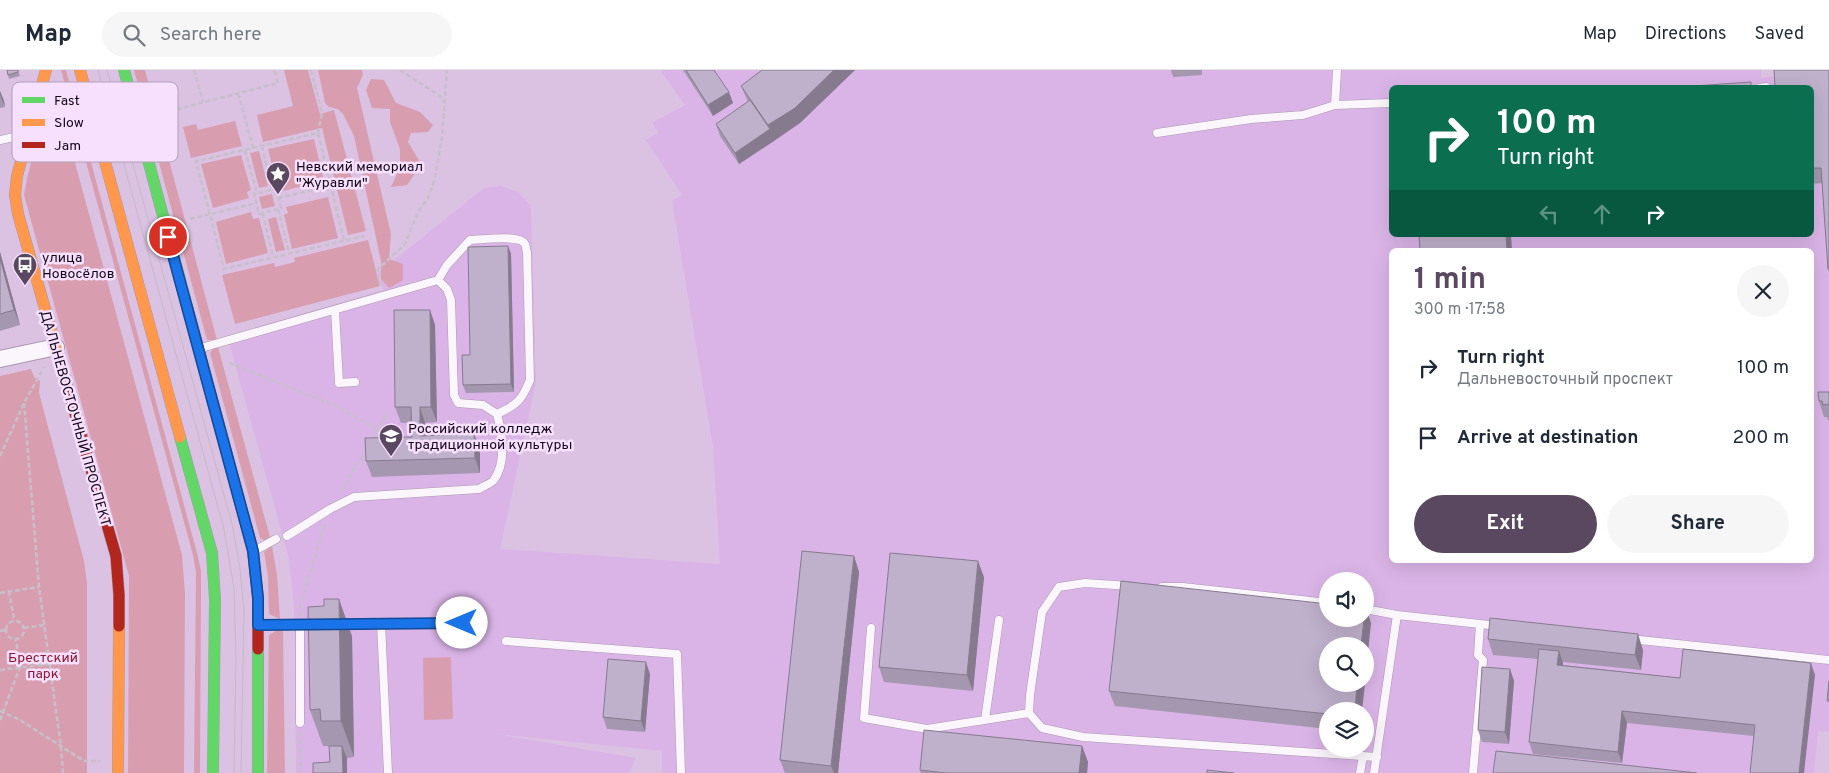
<!DOCTYPE html>
<html lang="en">
<head>
<meta charset="utf-8">
<style>
  :root { --surface:#fff; --page:#f6f6f7; --text:#1f2937; --muted:#747a83; --line:#e0e1e3; --accent:#5a4860 }
  body { margin:0; font-family:Overpass,sans-serif; background:var(--page); color:var(--text); height:100vh; display:flex; flex-direction:column; font-size:19px; white-space:nowrap }
  * { box-sizing:border-box; margin:0 }
  p { font-size:16px; color:var(--muted) }
  .icon { flex:none; width:28px; height:28px; fill:none; stroke:currentColor; stroke-width:2; stroke-linecap:round; stroke-linejoin:round }
  .map { position:relative; flex:1; overflow:hidden }
  .panel { position:absolute; left:1389px; top:178px; width:425px; height:315px; display:flex; flex-direction:column; background:var(--surface); border-radius:8px; box-shadow:0 5px 20px #0002 }
  .panel>* { flex:none }
  .top-card { position:absolute; left:1389px; top:15px; width:425px; height:152px; border-radius:8px; box-shadow:0 5px 20px #0002; background:#0b6e4f; color:#fff; overflow:hidden }
  .controls { position:absolute; left:1319px; top:502px; display:grid; gap:10px }
  .controls a { display:grid; place-items:center; width:55px; height:55px; border-radius:50%; background:var(--surface); box-shadow:0 5px 20px #0002; font-size:25px }
  .pin { position:absolute; display:grid; place-items:center; width:42px; height:42px; color:#fff; margin:-21px; border:2px solid #fff; border-radius:50%; box-shadow:0 1px 5px #0007 }
  .me { position:absolute; width:55px; margin:-28px; rotate:270deg; stroke-linejoin:round; filter:drop-shadow(0 0 4px #0008) }
  .turn { display:flex; align-items:center; gap:18px; height:105px; padding:0 25px; font-size:22px }
  .turn .icon { width:65px; height:65px; stroke-width:2.5 }
  .turn b { display:block; font-size:35px; line-height:42px }
  .lanes { display:flex; align-items:center; height:48px; padding:0 25px; background:#0003; justify-content:center; gap:25px; direction:ltr }
  .lanes .off { opacity:.35 }
  .round { display:grid; place-items:center; flex:none; width:52px; height:52px; border-radius:26px; background:var(--page) }
  .overview { display:flex; align-items:center; justify-content:space-between; height:85px; padding:0 25px }
  h1 { font-size:30px; font-weight:700; line-height:38px; color:var(--accent) }
  .primary-button { display:flex; gap:10px; margin-top:auto; padding:10px 25px }
  .primary-button a { flex:1; height:58px; border-radius:30px; background:var(--accent); color:#fff; font-size:20px; font-weight:700; line-height:58px; text-align:center }
  .primary-button a+a { background:var(--page); color:var(--text) }
  ul { padding:0; list-style:none }
  li { display:flex; align-items:center; gap:15px; height:70px; padding:0 25px }
  li div { flex:1 }
  li b { display:block; font-size:19px }
  li em { font-style:normal }
  header { display:flex; align-items:center; gap:30px; box-sizing:border-box; height:70px; padding:0 25px; background:var(--surface); border-bottom:1px solid var(--line) }
  header strong { font-size:24px }
  nav { display:flex; gap:28px; margin-inline-start:auto; font-size:18px }
  .search { width:350px; height:45px; background:var(--page); display:flex; align-items:center; gap:12px; box-sizing:border-box; padding:0 18px; border-radius:28px; color:var(--muted); font-size:19px }
  .map>svg:first-child { display:block }
  .built { fill:#dab4e7; fill-rule:evenodd }
  .green { fill:#d89eaf }
  .lines { fill:none; stroke-linecap:round; stroke-linejoin:round }
  .lane-casing { stroke:#aa97b0; stroke-width:9 }
  .street-casing { stroke:#aa97b0; stroke-width:18 }
  .fast-casing { stroke:#aa97b0; stroke-width:12 }
  .slow-casing { stroke:#aa97b0; stroke-width:12 }
  .jam-casing { stroke:#aa97b0; stroke-width:12 }
  .path { stroke:#c7c0ca; stroke-width:2.5; stroke-dasharray:5 2.5; stroke-linecap:butt }
  .lane { stroke:#faf6fb; stroke-width:8 }
  .street { stroke:#faf6fb; stroke-width:16 }
  .fast { stroke:#63d668; stroke-width:11 }
  .slow { stroke:#ff974d; stroke-width:11 }
  .jam { stroke:#b3261e; stroke-width:11 }
  .tram { stroke:#c2bbc4; stroke-width:1 }
  .wall { fill:#a497af }
  .shaded-wall { fill:#867b8e }
  .building { fill:#bfb0cb; stroke:#867b8e }
  .route-casing { stroke:#114b97; stroke-width:12 }
  .route { stroke:#1a73e8; stroke-width:9 }
  .labels { text-anchor:middle; stroke-width:5; stroke-linejoin:round; paint-order:stroke }
  .poi-label { font-size:14px; fill:#140619; stroke:#f6e0fe; text-anchor:start }
  .street-label { font-size:14px; fill:#140619; stroke:#f6e0fe }
  .park-label { font-size:14px; fill:#91162e; stroke:#f6e0fe }
  .key { fill:#f6e0fe; stroke:#b29fb9; stroke-width:1 }
  .key-label { font-size:14px; fill:#140619 }
</style>
</head>
<body>
<header>
<strong>Map</strong>
<div class="search"><svg class="icon" aria-label="search" viewBox="0 0 24 24"><circle cx="10" cy="10" r="6"/><path d="M15 15l6 6"/></svg>Search here</div>
<nav><a>Map</a><a>Directions</a><a>Saved</a></nav>
</header>
<div class="map">
<svg width="1829" height="703" viewBox="0 0 1829 703">
  <rect width="100%" height="100%" fill="#dbc2e3"/>
  <path class="built" d="M660,0h1101v8l68,-8v662l-11,-1 -4,42h-1152v-22l-165,-17 139,24 -7,15h-333l-1,-126 -2,-53 -5,-39 -61,-219 156,-46 -5,-17 106,-85 17,-2 17,6 13,14 5,177 -36,166 220,15 -7,-117 -41,-246 10,-6 -36,-55 12,-7 -6,-10 33,-18zM1391,18h420v147h-420zM1391,180h420v310h-420zM1328,511h37v38h-37zM1328,576h37v38h-37zM1328,641h37v38h-37z"/>
  <path class="green" d="M61,0h5l131,483 4,18v24l-1,178h-6l2,-201 -3,-17z
    M134,0h11l72,270h-10z
    M284,0h24l12,44 14,-4 32,121 -18,4 -26,-107 -59,14 -6,-27 36,-9z
    M318,0h44l1,5 -6,13 34,146 -2,25 14,5v16l-14,8 -8,-9v-18l-27,-125 -11,-22 -5,-5 -9,-2 -4,-4z
    M371,9l13,1 12,23 24,9 13,13 -5,7 -17,1 -3,9 12,20 -4,10 -9,13 -16,2 9,-20v-18l-10,-27v-13l-18,-1 -6,-18z
    M53,12l129,473 3,39 -1,179h-56l1,-197 -105,-381 3,-17z
    M235,51l7,25 -51,12 -8,-31 13,-3 2,6z
    M314,69l10,42 -41,10 -1,-7h-5l-9,-35z
    M259,81l9,35 -9,2 -9,-35z
    M241,85l10,35 -4,2 2,6 -36,10 -12,-44z
    M272,124l3,12 -13,3 -3,-12z
    M328,127l10,41 -46,11 -8,-34 4,-2 -2,-6z
    M251,142l2,7 6,-1 9,35 -42,11 -10,-42z
    M276,147l9,33 -9,2 -8,-33z
    M368,170l12,46 -145,38 -13,-49 52,-12 1,4 20,-5 -1,-4z
    M218,277l52,190 -6,3 -4,-2 -50,-185 4,-5z
    M31,299l3,8 6,4 -1,12 45,168 3,22v190h-87v-397z
    M272,476l5,29 3,44 -11,-5 -1,-38 -4,-24z
    M277,560h6l2,143h-18l2,-138z
    M451,587l2,62 -29,1 -1,-62z"/>
  <g class="lines">
    <defs>
      <path id="lane" d="M1759,18l7,-1
        M1335,35l56,-2
        M1157,63l94,-14 52,-4 32,-10 2,-35
        M0,70l14,-3 11,1
        M335,240l4,73 16,-1
        M201,278l237,-68 9,-15 23,-25c11,0 50,-6 55,4 1,1 1,7 2,8l3,128c-8,20 -13,25 -33,34
        M287,466l43,-27 24,-12 125,-8c4,-3 11,-5 14,-8 14,-17 9,-48 4,-67l-14,-9 -25,-2 -4,-8 -3,-95 -4,-11 -9,-9
        M256,480l20,-11
        M1130,516l-45,-3 -26,4 -17,25 -12,83 -1,18 13,15 41,9 294,20
        M1162,517h21l145,16
        M1365,539l32,6
        M381,553h81
        M338,554l43,-1 7,150
        M260,555l56,-1
        M300,555v98
        M871,558l-7,90 63,11 102,-16
        M1630,569l199,21
        M506,571l171,13 4,119
        M985,650l14,-100
        M1360,703l3,-17
        M1374,703l23,-158 83,9
        M1473,703l10,-113 -5,-5 2,-31 19,2"/>
      <path id="street" d="M0,289l56,-12"/>
      <path id="fast" d="M124,0l63,236
        M180,367l32,116 3,47 -2,173
        M258,579v124"/>
      <path id="slow" d="M46,0l-29,106 -2,19 3,19 52,182
        M80,0l100,367
        M118,703l1,-147"/>
      <path id="jam" d="M187,236l66,245 5,47v51
        M70,326l46,160 3,39v31"/>
    </defs>
    <use href="#lane" class="lane-casing"/>
    <use href="#street" class="street-casing"/>
    <use href="#fast" class="fast-casing"/>
    <use href="#slow" class="slow-casing"/>
    <use href="#jam" class="jam-casing"/>
    <path class="path" d="M194,0l9,32
      M311,0l11,43 -4,20
      M400,0l40,26 4,6
      M238,23l15,54
      M162,43l116,-30 -4,-13
      M262,76l10,44
      M245,80l12,43
      M276,119l5,19 -22,6 -5,-20z
      M278,128l52,-12
      M278,139l11,44
      M263,143l10,44
      M190,149l67,-16
      M344,170l-26,-107 -122,28 28,108 140,-33
      M381,216l-4,-13 1,-4 27,-25 13,-32 9,-12 8,-22 7,-41 5,-67
      M229,293l107,43 42,24
      M24,333l15,184 22,160 2,26
      M372,369l14,-24
      M0,386l24,-53 20,-36
      M341,421l26,-43
      M9,521l5,29
      M0,523l39,-6
      M300,546v-11l25,-80
      M6 560a9 9 0 1 1 18 0a9 9 0 1 1-18 0Z
      M24,558l20,-3
      M0,561l6,-1
      M0,600l50,-6
      M0,641l20,9 64,41h16
      M0,650l20,-53 -4,-28
      M300,662l1,41"/>
    <use href="#lane" class="lane"/>
    <use href="#street" class="street"/>
    <use href="#fast" class="fast"/>
    <use href="#slow" class="slow"/>
    <use href="#jam" class="jam"/>
    <path class="tram" d="M98,0l126,459 10,59 2,69 -2,116
      M107,0l125,454 8,44 4,43 -3,162"/>
  </g>
  <path class="wall" d="M18,0l2,6 -11,3 -1,-4z
    M683,0h31l19,33 -20,13z
    M762,0h93l-55,53 -61,41 -19,-28 -4,-12 32,-22 -7,-16z
    M1171,0h31v5l-29,2z
    M1829,0v203l-1,-4 -6,-86 -11,1v-96z
    M0,21l4,10 1,6 -5,1z
    M508,176l3,8 3,138 -48,1 -3,-8 7,-30z
    M0,182l20,73 -20,6z
    M430,240l5,15 2,97 -12,1v13l49,-2 6,16v23l-108,4 -6,-16 46,-24 -1,-14h-10l-6,-16z
    M1829,322v28h-1l-1,-3h-3l-5,-16z
    M854,486l5,16 -21,201h-53l-5,-13z
    M984,507l-11,114 -89,-9 -5,-15z
    M1371,553l-43,88v18l-213,-23 -6,-15z
    M352,566l2,121 -7,1v15h-34l17,-11 -1,-16h-6l-13,-36z
    M1488,569l155,11 -2,20 -78,-8v3l117,13 135,-3 -61,61 -127,-13 -5,40 -89,-9 -4,-12 9,-83 -45,-4z
    M1510,599l4,12 -5,63 -27,-2 -4,-12z
    M650,604l-5,58 -38,-3 -4,-12z
    M1082,676l6,16 -1,11h-166l-1,-3z"/>
  <path class="shaded-wall" d="M834,0h21l-55,53 -26,18 -6,-16z
    M0,21l4,10 1,6 -5,-12z
    M729,22l4,11 -20,13 -5,-11z
    M770,59l4,12 -35,23 -4,-11z
    M1506,165h5l1,15h-5z
    M508,176l3,8 3,138 -3,-8z
    M0,182l20,73 -6,-15 -14,-52z
    M430,240l5,15 2,97 -6,-15z
    M420,337l5,16 1,29 -6,-16z
    M474,364l6,16v23l-5,-15z
    M854,486l5,16 -21,201h-4l-3,-7z
    M978,491l6,16 -11,114 -6,-16z
    M339,529l13,37 2,121 -13,-36z
    M1366,538l5,15 -6,59v-36h-4z
    M1638,564l5,16 -2,20 -6,-15z
    M1559,581l4,12 -2,14 -4,-12z
    M646,592l4,12 -5,58 -4,-11z
    M1811,593l4,12 -11,98h-5z
    M1510,599l4,12 -5,63 -4,-12z
    M1357,614h8l-3,27h-7z
    M1622,641l5,12 -5,40 -4,-11z
    M342,676l5,12v15h-4z
    M1082,676l6,16 -1,11h-8z"/>
  <path class="building" d="M7,0h11v2l-10,3z
    M686,0h28l15,22 -21,13z
    M762,0h72l-39,38 -27,17 -27,-39z
    M1774,0h55v199h-1l-7,-101h-10v-80h-36z
    M1751,12v6h-85z
    M750,30l20,29 -35,24 -19,-29z
    M1419,165h87l1,15h-87z
    M508,176l3,138 -48,1 -1,-30h8l-2,-108z
    M0,188l14,52 -14,4z
    M394,240h36l1,97h-11v29l54,-2 1,24 -109,3 -1,-23 47,-1 -1,-30h-16z
    M1818,322h11v12l-6,1 -1,-4h-3z
    M802,481l52,5 -23,210 -51,-6z
    M890,483l88,8 -11,114 -88,-8z
    M1121,511l207,23v15h36l-3,27h-33v38h29l-2,27h-27v3l-219,-23z
    M324,529h15l2,122h-20l-1,-12 -10,1 -2,-103 16,-1z
    M1490,548l148,16 -3,21 -147,-16z
    M1539,579l20,2 -2,14 123,13 3,-29 128,14 -12,110h-49l5,-48 -133,-14 -4,41 -89,-10z
    M608,589l38,3 -5,59 -38,-4z
    M1482,597l28,2 -5,63 -27,-2z
    M1829,611v20h-2z
    M924,660l158,16 -3,27h-133l-26,-3z
    M329,676h13l1,27h-30v-10l17,-1z
    M1496,681l201,22h-204z
    M1207,700l27,3h-27z"/>
  <g class="lines">
    <defs>
      <path id="route" d="M168,167l85,314 5,47v27l204,-2"/>
    </defs>
    <use href="#route" class="route-casing"/>
    <use href="#route" class="route"/>
  </g>
  <defs>
    <symbol id="sight-pin" viewBox="-11 -11 22 30"><path d="M0 17L-7.5 6A9.5 9.5 0 1 1 7.5 6Z" fill="#5a4860" stroke="#f6e0fe"/><path d="M0-6L1.8-2.2L6-1.7L2.9 1.2L3.7 5.4L0 3.3L-3.7 5.4L-2.9 1.2L-6-1.7L-1.8-2.2Z" fill="#fff"/></symbol>
    <symbol id="bus-pin" viewBox="-11 -11 22 30"><path d="M0 17L-7.5 6A9.5 9.5 0 1 1 7.5 6Z" fill="#5a4860" stroke="#f6e0fe"/><path d="M-5-6H5V4H4V6H2V4H-2V6H-4V4H-5ZM-3.5-4V0h7V-4ZM-3.5 1.2v1.5H-2V1.2ZM2 1.2v1.5H3.5V1.2Z" fill="#fff"/></symbol>
    <symbol id="university-pin" viewBox="-11 -11 22 30"><path d="M0 17L-7.5 6A9.5 9.5 0 1 1 7.5 6Z" fill="#5a4860" stroke="#f6e0fe"/><path d="M0-5L7-2L0 1L-7-2ZM-4 1L0 2.5L4 1V4Q0 6-4 4Z" fill="#fff"/></symbol>
  </defs>
  <g fill-rule="evenodd">
    <use href="#sight-pin" x="264" y="90" width="28" height="38"/>
    <use href="#bus-pin" x="11" y="181" width="28" height="38"/>
    <use href="#university-pin" x="377" y="352" width="28" height="38"/>
  </g>
  <g class="labels">
    <g class="poi-label">
      <text x="296" y="101">Невский мемориал<tspan x="296" dy="16">"Журавли"</tspan></text>
      <text x="42" y="192">улица<tspan x="42" dy="16">Новосёлов</tspan></text>
      <text x="408" y="363">Российский колледж<tspan x="408" dy="16">традиционной культуры</tspan></text>
    </g>
    <g class="street-label">
      <text transform="translate(76 348) rotate(74)" y="5">ДАЛЬНЕВОСТОЧНЫЙ ПРОСПЕКТ</text>
    </g>
    <g class="park-label">
      <text x="43" y="592">Брестский<tspan x="43" dy="16">парк</tspan></text>
    </g>
  </g>
  <rect x="12" y="12" width="166" height="80" rx="8" class="key"/>
  <rect x="22" y="27" width="23" height="6" fill="#63d668"/>
  <rect x="22" y="49" width="23" height="7" fill="#ff974d"/>
  <rect x="22" y="72" width="23" height="6" fill="#b3261e"/>
  <g class="key-label">
    <text x="54" y="35">Fast</text>
    <text x="54" y="57">Slow</text>
    <text x="54" y="80">Jam</text>
  </g>
</svg>
<div class="controls">
<a><svg class="icon" aria-label="sound" viewBox="0 0 24 24"><path d="M4 9h4l5-4v14l-5-4H4zM17 9q2 3 0 6"/></svg></a>
<a><svg class="icon" aria-label="search" viewBox="0 0 24 24"><circle cx="10" cy="10" r="6"/><path d="M15 15l6 6"/></svg></a>
<a><svg class="icon" aria-label="layers" viewBox="0 0 24 24"><path d="M12 4l9 5-9 5-9-5zM3 14l9 5 9-5"/></svg></a>
</div>
<div class="pin" style="left:168px;top:167px;background:#d93025"><svg class="icon" aria-label="arrive" viewBox="0 0 24 24"><path d="M6 21V4h12l-3 4 3 4H6"/></svg></div>
<svg class="me" style="left:462px;top:553px" viewBox="-20 -20 40 40"><circle r="19" fill="#fff"/><path d="M0-13L10 11 0 6-10 11z" fill="#1a73e8"/></svg>
<div class="top-card">
<div class="turn"><svg class="icon" aria-label="right" viewBox="0 0 24 24"><path d="M7 20v-9h11M14 6l5 5-5 5"/></svg><div><b>100 m</b>Turn right</div></div>
<div class="lanes"><svg class="icon off" aria-label="left" viewBox="0 0 24 24"><path d="M17 20v-9H6M10 6l-5 5 5 5"/></svg><svg class="icon off" aria-label="ahead" viewBox="0 0 24 24"><path d="M12 20V5M6 11l6-6 6 6"/></svg><svg class="icon" aria-label="right" viewBox="0 0 24 24"><path d="M7 20v-9h11M14 6l5 5-5 5"/></svg></div>
</div>
<section class="panel">
<div class="overview"><div><h1>1 min</h1><p>300 m · 17:58</p></div><a class="round"><svg class="icon" aria-label="close" viewBox="0 0 24 24"><path d="M6 6l12 12M18 6L6 18"/></svg></a></div>
<ul>
<li><svg class="icon" aria-label="right" viewBox="0 0 24 24"><path d="M7 20v-9h11M14 6l5 5-5 5"/></svg><div><b>Turn right</b><p>Дальневосточный проспект</p></div><em>100 m</em></li>
<li><svg class="icon" aria-label="arrive" viewBox="0 0 24 24"><path d="M6 21V4h12l-3 4 3 4H6"/></svg><div><b>Arrive at destination</b></div><em>200 m</em></li>
</ul>
<div class="primary-button"><a>Exit</a><a>Share</a></div>
</section>
</div>
</body>
</html>
